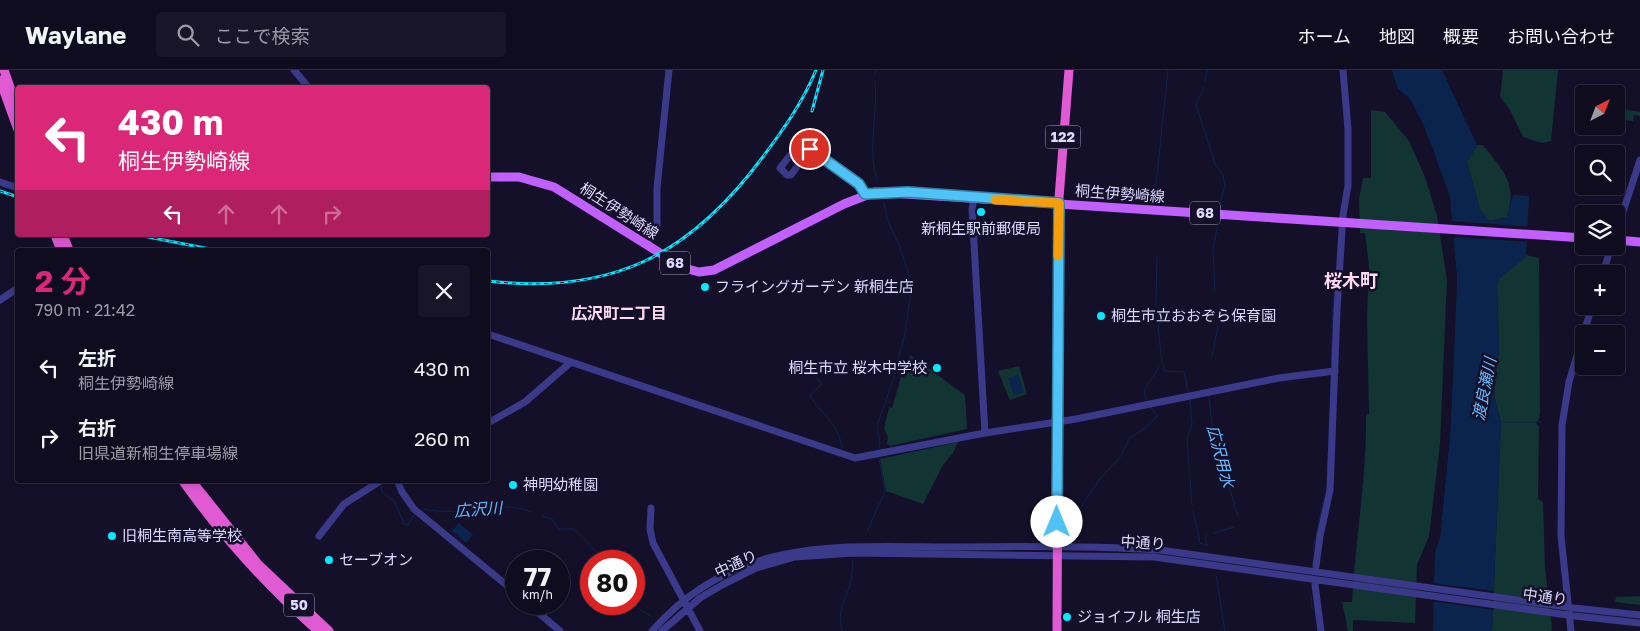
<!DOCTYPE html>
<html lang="ja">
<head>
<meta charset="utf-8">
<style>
  :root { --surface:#0f0c20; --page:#181529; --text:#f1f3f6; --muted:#9b9ba5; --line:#2f2c3e; --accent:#db2777 }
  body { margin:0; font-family:"Golos Text","Noto Sans JP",sans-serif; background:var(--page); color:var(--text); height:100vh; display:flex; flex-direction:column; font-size:19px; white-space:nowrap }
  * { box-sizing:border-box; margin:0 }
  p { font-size:16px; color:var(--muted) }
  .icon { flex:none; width:28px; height:28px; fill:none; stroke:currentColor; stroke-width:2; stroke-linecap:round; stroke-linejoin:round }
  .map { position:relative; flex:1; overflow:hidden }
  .panel { position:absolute; left:15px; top:178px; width:475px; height:235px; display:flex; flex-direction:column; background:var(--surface); border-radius:5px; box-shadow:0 2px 8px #0003,0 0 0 1px var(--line) }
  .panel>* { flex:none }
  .top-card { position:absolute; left:15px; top:15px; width:475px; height:152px; border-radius:5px; box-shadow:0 2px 8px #0003,0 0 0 1px var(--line); background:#db2777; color:#fff; overflow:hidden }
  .needle { width:32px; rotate:42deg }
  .fabs { position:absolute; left:1575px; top:15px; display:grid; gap:10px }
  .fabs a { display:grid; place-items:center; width:50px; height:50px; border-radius:5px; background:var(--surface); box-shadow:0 2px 8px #0003,0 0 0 1px var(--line); font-size:25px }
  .speed { position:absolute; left:505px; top:480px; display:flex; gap:10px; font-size:25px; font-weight:700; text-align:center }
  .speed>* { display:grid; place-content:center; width:65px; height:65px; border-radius:50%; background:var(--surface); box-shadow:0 2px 8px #0003,0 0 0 1px var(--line); line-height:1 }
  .speed small { font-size:12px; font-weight:400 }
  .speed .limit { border:8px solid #d22; background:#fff; color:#111 }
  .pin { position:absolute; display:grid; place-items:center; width:42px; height:42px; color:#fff; margin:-21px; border:2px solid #fff; border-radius:50%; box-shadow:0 1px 5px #0007 }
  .me { position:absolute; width:55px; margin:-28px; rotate:0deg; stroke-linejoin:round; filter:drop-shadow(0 0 4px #0008) }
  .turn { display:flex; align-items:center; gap:18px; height:105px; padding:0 20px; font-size:22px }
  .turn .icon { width:65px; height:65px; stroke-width:2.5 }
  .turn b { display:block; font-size:35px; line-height:42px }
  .lanes { display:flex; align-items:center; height:48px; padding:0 20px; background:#0003; justify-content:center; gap:25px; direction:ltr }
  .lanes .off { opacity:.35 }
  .round { display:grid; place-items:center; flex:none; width:52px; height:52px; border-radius:5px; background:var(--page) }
  .head { display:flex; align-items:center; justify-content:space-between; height:85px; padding:0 20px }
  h1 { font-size:30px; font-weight:700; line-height:38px; color:var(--accent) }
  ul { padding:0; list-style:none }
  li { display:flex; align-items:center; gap:15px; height:70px; padding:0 20px }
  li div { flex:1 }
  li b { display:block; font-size:19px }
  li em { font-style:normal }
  header { display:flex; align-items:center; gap:30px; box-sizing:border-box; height:70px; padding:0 25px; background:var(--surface); border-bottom:1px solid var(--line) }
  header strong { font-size:24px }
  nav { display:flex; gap:28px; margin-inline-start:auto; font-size:18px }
  .search { width:350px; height:45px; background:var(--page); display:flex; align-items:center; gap:12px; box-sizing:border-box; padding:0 18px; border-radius:5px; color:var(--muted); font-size:19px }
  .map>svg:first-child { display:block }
  .green { fill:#123433 }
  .water { fill:#0b244e }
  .pier { fill:#14102a }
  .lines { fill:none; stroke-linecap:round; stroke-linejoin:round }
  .stream { stroke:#0b244e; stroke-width:1 }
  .tertiary { stroke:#3b398a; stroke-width:7 }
  .primary { stroke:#c160ff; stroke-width:9 }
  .trunk { stroke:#e05ad4; stroke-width:9 }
  .rail-casing { stroke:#05e9ff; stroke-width:3 }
  .rail { stroke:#14102a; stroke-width:1; stroke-dasharray:4; stroke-linecap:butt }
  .route-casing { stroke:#337fa1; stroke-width:12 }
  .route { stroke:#4fc3f7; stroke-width:9 }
  .slow { stroke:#f59e0b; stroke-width:9 }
  .poi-dot { fill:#05e9ff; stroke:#14102a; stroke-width:2 }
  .labels { text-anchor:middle; stroke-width:5; stroke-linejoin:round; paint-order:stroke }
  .shield { fill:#14102a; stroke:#a19dbf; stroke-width:1 }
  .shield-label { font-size:14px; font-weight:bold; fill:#ddd9ff }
  .street-label { font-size:15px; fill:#ddd9ff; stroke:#14102a }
  .poi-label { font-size:15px; fill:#ddd9ff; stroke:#14102a; text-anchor:start }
  .neighbourhood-label { font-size:16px; font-weight:bold; fill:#ffdbf2; stroke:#14102a }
  .water-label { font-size:16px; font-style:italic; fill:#67baff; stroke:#14102a }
  .quarter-label { font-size:18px; font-weight:bold; fill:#ffdbf2; stroke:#14102a }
</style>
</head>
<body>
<header>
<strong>Waylane</strong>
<div class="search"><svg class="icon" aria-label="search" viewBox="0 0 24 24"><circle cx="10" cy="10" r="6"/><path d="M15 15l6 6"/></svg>ここで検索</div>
<nav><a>ホーム</a><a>地図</a><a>概要</a><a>お問い合わせ</a></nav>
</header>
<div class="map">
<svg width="1640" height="561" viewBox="0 0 1640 561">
  <rect width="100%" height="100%" fill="#14102a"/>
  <path class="green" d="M1503,0h55l-7,71 -9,2 -19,-6 -13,-27 -10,-13z
    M1616,38l24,4v4l-6,-1 -1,6 -17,-2z
    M1371,40l14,2 24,29 16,36 12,39 10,64 -7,164 -11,92 -12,29 -2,58 -62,-3v11h-5l-6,-29h10c3,-62 15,-124 14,-187l3,-1 -2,-97 2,-51 -4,-33h-5l-1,-34 4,-21h8z
    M1477,75h6c20,26 35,38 24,72l-18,4 -9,-11 -13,-48z
    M1526,185l13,3 1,155 -2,8h-3l4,6 -1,72 5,3 2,65 7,61 -1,3h-59l9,-209 -7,-27 5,-47 -2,-64 3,-6z
    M910,285l55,40 2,34 -77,17 -3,-2 1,-6 -4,-9 5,-22 3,1 9,-31 3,1z
    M1019,296l8,28 -17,6 -12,-29z
    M958,372l-5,11 -10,12 -20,39 -37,-13 -6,-32z
    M1640,526v9l-25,-3 1,-5z"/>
  <path class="water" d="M1392,0h50l35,75 -10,17 13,48 9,11 18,-4 6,-22 16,1 -3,61 -26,21 -3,7 2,63 -5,47 7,27 -9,209h-59l2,-79 5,-14 10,-103 7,-156 -7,-81 -17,-49 -23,-50 -12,-10z
    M1018,305l6,17 -10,3 -6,-17z
    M459,453l14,12 -7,8 -14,-12z"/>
  <path class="pier" d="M1398,19l12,10 13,24 27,75 2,23 79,6 -1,15 -74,-5 -3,2 4,40 -3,77 -4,79 -10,103h-3l10,-103 8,-156 -8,-81 -26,-74 -13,-23 -12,-11z
    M1432,513l62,8v19l-63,-9z"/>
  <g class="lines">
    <path class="stream" d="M875,4l1,-4
      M875,11c3,33 -8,67 2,99
      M1205,12l2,-12
      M1204,17l-8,18 19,59 8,11 2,11 -6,21
      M884,133l3,16 13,28 11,35
      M1154,133l14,-133
      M1157,187l-1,47 6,60
      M1215,222l-2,-42 4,-22
      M1212,286l6,-30
      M1163,294l1,7 20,1 4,19
      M1331,295l3,-89
      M814,305l8,9 -12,11c12,22 27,25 32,52
      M1209,326l4,40 25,80
      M1146,330l-2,-9 15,-24
      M1190,330l2,24 -5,16 5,65
      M1330,332l1,-26
      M1499,352h42
      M878,380l2,-7 -3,-17 14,-40 14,-52 6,-45
      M1328,388l2,-53
      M1327,399l1,-10
      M381,416l1,6 13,10 9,22 4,1 7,-12
      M423,439c40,9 74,-11 109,3
      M1193,441l7,32 7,2
      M542,446l10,3 7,10h15l31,32
      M1063,458l12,-12 24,-36 22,-24 8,-17 16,-11 12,-12 -6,-9
      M867,462l18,-41 -6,-32
      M1214,463l20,-6
      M1207,476l-2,-8 2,-3
      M1313,480l11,-53
      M1216,505l9,56
      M1311,526l1,13
      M632,534l18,12
      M842,561c-5,-19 2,-29 8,-46 2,-8 2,-16 3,-24"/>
    <path class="tertiary" d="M294,0l15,18
      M801,72l9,7 -19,26h-4l-7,-7z
      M810,79l49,35 6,10
      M0,112l18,6
      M974,129l-2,10 13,224
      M1616,163l24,-73
      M647,174l10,-17v-39l12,-118
      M1603,204l8,-28
      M0,230l18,-12
      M488,264l367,124 130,-25 91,-14 203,-41 56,-7
      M488,353l37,-21 46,-40
      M397,410l5,12 12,17 102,84
      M651,438l-1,21 3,14 47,88
      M319,466l25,-32 38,-24
      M1316,496l4,-30 10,-46 7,-180 6,-95 5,-29v-57l-5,-59
      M1315,515l6,46
      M528,534l32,27
      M652,561c86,-98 193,-84 310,-84 66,-1 132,-1 198,3l414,58 66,7
      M662,561l38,-33 22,-13 34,-17 39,-11 59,-4 300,4 421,59 65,7
      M1571,561l-10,-95 1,-111 7,-43 23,-76"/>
    <path class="primary" d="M488,107h31l35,10 130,81 15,4 15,-2 130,-66 31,-12 709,46
      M1616,170l24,2"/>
    <path class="trunk" d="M4,0l14,40
      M0,10l18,50
      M55,165l6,15
      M63,165l6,15
      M182,410c40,56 85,106 136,151
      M191,410l67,84 71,67
      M1057,561l2,-433 10,-128"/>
    <defs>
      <path id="rail" d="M812,41l11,-41
        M0,121l18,6
        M138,165l77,15
        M488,211c123,14 201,-25 274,-123 21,-28 41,-56 54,-88"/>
    </defs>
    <use href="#rail" class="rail-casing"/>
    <use href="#rail" class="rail"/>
  </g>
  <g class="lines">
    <defs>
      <path id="route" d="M810,79l49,35 6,10 43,-2 151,11 -2,319"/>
    </defs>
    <use href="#route" class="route-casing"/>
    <use href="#route" class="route"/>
    <path class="slow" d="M995,130l64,3 -1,53"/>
  </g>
  <g class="poi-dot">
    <circle cx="981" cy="142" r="5"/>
    <circle cx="705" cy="217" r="5"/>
    <circle cx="1101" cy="246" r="5"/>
    <circle cx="937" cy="298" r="5"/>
    <circle cx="513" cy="415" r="5"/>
    <circle cx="112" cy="466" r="5"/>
    <circle cx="329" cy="490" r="5"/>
    <circle cx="1067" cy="547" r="5"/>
  </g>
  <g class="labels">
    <g class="shield">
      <rect x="1045.5" y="55.5" width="35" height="23" rx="4"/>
      <rect x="1190" y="131.5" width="30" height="23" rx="4"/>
      <rect x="660" y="181.5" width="30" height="23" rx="4"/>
      <rect x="284" y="523.5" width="30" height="23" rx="4"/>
    </g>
    <g class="shield-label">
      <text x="1063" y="72">122</text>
      <text x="1205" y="148">68</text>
      <text x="675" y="198">68</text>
      <text x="299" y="540">50</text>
    </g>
    <g class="street-label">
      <text transform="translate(1120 124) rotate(4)" y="5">桐生伊勢崎線</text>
      <text transform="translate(619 141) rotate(33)" y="5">桐生伊勢崎線</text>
      <text transform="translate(1143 473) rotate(4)" y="5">中通り</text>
      <text transform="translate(736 494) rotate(-25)" y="5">中通り</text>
      <text transform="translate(1545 527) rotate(8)" y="5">中通り</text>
    </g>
    <g class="poi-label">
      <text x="981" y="164" text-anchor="middle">新桐生駅前郵便局</text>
      <text x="715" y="222">フライングガーデン 新桐生店</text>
      <text x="1111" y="251">桐生市立おおぞら保育園</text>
      <text x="927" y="303" text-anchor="end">桐生市立 桜木中学校</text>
      <text x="523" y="420">神明幼稚園</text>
      <text x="122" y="471">旧桐生南高等学校</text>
      <text x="339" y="495">セーブオン</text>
      <text x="1077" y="552">ジョイフル 桐生店</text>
    </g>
    <g class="neighbourhood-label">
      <text x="619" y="249">広沢町二丁目</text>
    </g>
    <g class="water-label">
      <text transform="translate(1484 319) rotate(-79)" y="6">渡良瀬川</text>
      <text transform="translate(1221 386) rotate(75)" y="6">広沢用水</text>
      <text transform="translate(478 439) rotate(-4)" y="6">広沢川</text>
    </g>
    <g class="quarter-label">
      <text x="1351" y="217">桜木町</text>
    </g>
  </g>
</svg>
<div class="fabs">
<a><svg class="needle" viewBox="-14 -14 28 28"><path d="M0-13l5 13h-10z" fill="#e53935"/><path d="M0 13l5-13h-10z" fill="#9b9ba5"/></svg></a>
<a><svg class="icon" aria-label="search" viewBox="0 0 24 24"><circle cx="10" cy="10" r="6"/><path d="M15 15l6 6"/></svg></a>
<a><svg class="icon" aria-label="layers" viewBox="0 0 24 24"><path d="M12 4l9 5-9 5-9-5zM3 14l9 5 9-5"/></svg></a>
<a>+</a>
<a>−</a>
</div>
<div class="speed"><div>77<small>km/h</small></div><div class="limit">80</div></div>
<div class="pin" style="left:810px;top:79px;background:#d93025"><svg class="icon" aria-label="arrive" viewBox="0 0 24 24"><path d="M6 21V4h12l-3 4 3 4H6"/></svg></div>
<svg class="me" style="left:1057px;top:452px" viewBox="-20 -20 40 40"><circle r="19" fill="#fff"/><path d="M0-13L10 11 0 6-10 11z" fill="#4fc3f7"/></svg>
<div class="top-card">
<div class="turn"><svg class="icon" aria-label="left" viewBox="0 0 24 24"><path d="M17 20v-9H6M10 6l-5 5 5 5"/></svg><div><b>430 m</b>桐生伊勢崎線</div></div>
<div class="lanes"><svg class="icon" aria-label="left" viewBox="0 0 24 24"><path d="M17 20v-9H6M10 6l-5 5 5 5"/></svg><svg class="icon off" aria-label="ahead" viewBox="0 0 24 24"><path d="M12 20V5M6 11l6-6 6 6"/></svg><svg class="icon off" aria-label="ahead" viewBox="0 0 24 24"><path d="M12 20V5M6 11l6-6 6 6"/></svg><svg class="icon off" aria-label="right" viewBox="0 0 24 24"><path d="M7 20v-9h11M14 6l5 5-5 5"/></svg></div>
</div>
<section class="panel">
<div class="head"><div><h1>2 分</h1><p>790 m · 21:42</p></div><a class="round"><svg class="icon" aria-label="close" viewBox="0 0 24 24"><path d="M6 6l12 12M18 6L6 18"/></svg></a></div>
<ul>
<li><svg class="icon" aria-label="left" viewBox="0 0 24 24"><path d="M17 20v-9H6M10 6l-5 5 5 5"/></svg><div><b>左折</b><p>桐生伊勢崎線</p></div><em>430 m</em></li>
<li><svg class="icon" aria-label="right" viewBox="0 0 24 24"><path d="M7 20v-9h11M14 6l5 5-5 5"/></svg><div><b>右折</b><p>旧県道新桐生停車場線</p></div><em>260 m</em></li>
</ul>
</section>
</div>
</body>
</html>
